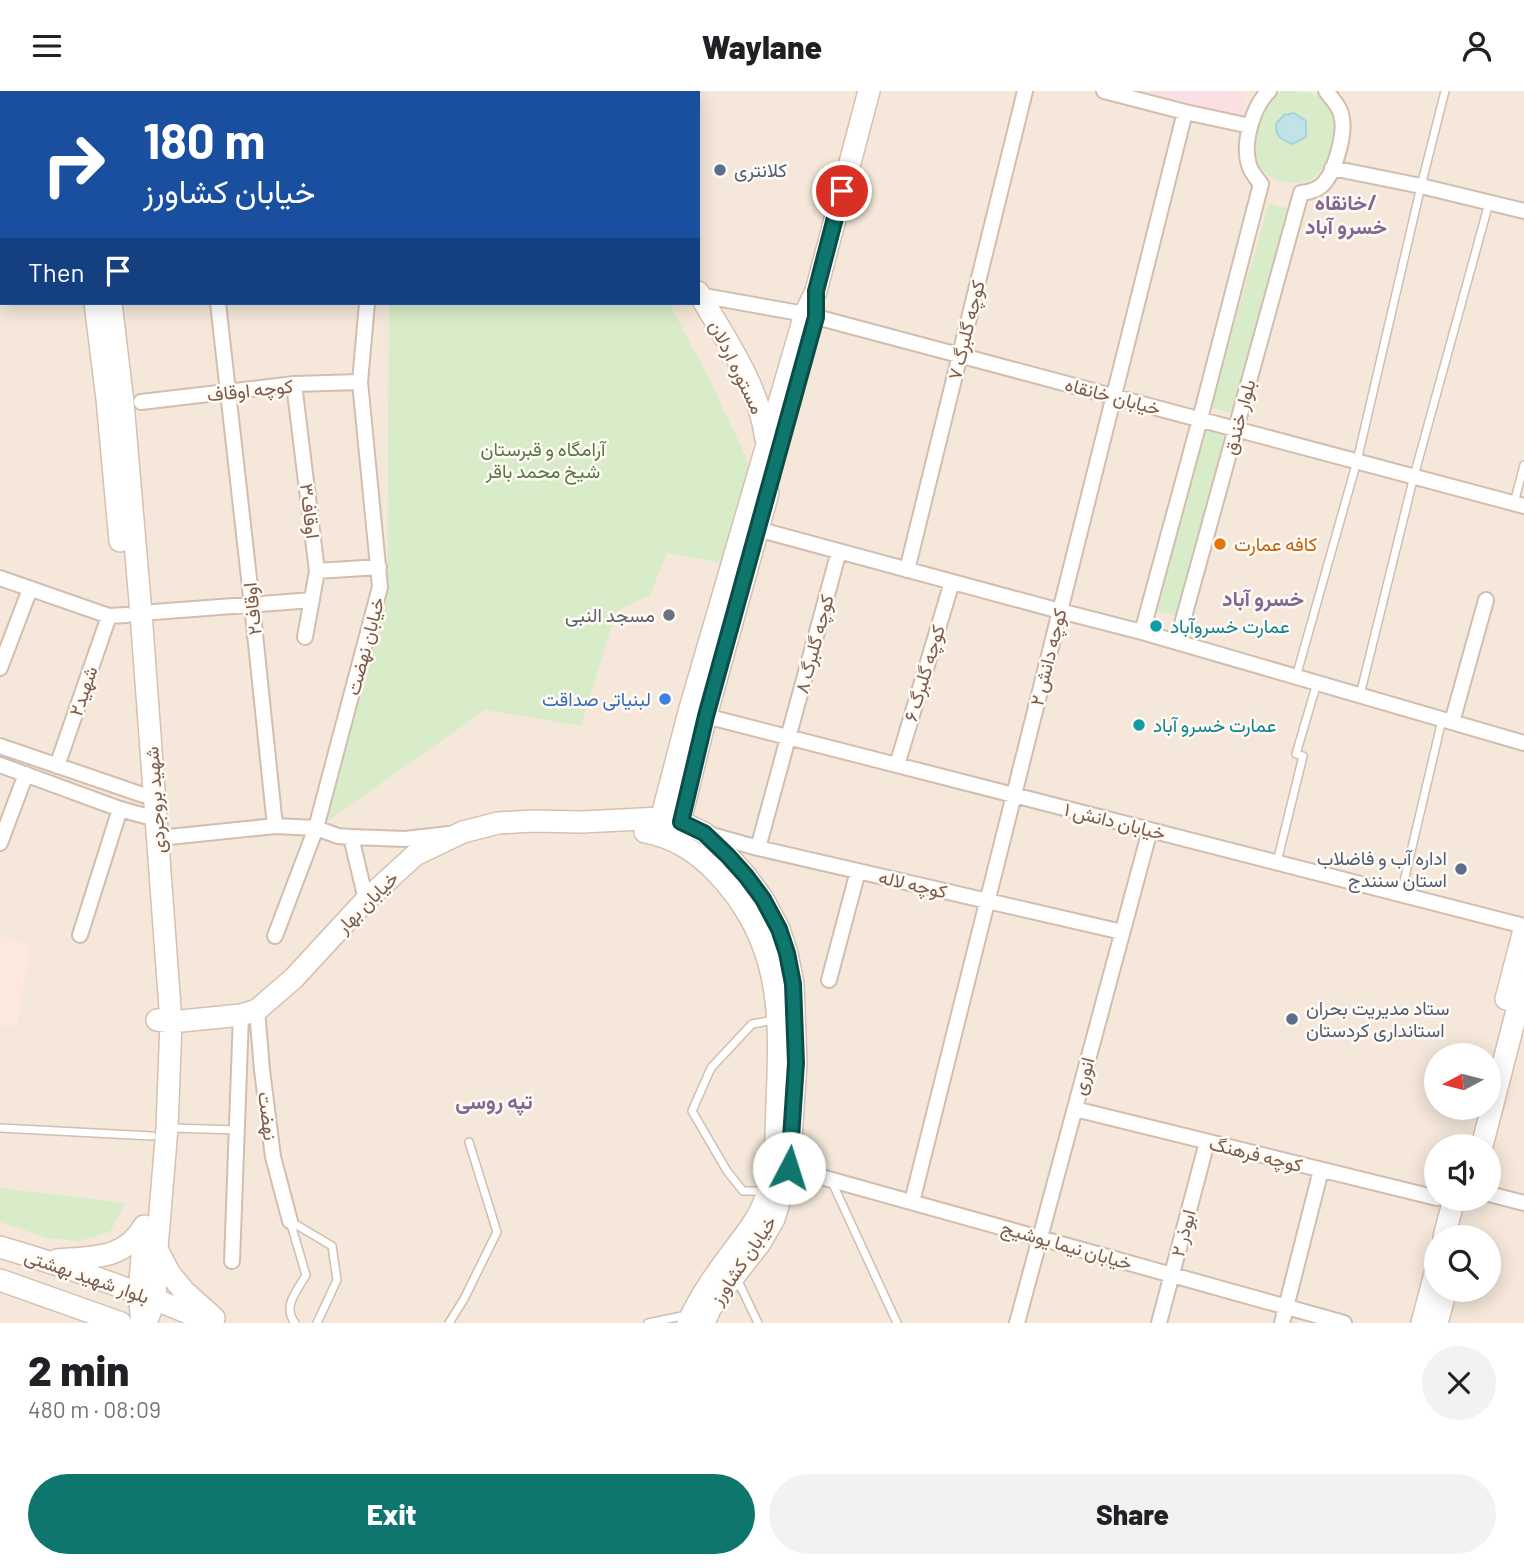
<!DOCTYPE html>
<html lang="en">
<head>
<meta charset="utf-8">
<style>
  :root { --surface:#fff; --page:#f2f2f2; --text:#202124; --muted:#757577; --accent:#0f766e }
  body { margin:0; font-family:Barlow,Vazirmatn,sans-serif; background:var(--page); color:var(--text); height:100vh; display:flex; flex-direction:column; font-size:26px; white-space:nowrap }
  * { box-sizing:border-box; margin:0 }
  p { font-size:23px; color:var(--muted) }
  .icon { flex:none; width:38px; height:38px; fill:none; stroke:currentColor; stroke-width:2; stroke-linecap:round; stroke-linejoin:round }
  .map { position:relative; height:1232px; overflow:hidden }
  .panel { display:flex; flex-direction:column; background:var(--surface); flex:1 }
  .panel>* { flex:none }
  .hud { position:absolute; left:0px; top:0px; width:700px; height:214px; box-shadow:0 4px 18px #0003; background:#1a4fa0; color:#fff; overflow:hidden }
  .needle { width:46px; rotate:263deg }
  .tools { position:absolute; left:1424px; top:952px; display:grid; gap:14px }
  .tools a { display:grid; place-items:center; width:77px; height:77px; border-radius:50%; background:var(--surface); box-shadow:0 4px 18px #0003; font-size:35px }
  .pin { position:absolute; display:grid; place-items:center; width:60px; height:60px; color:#fff; margin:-30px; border:4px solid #fff; border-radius:50%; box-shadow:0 2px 7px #0007 }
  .me { position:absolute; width:77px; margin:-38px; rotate:5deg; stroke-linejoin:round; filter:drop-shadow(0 0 5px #0008) }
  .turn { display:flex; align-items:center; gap:24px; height:147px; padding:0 28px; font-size:32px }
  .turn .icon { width:91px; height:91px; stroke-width:2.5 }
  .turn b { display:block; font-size:49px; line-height:60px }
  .then { display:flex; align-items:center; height:66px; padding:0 28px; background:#0003; gap:14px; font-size:26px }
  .round { display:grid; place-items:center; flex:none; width:74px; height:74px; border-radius:37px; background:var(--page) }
  .headline { display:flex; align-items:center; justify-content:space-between; height:119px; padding:0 28px }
  h1 { font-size:42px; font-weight:800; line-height:52px }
  .action { display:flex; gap:14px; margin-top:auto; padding:14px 28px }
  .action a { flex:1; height:80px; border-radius:42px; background:var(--accent); color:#fff; font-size:28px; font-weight:800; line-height:80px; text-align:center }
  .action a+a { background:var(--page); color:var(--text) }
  header { display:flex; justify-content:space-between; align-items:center; height:91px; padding:0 28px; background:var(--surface); font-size:32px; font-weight:800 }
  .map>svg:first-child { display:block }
  .residential { fill:#f5e8da; fill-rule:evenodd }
  .commercial { fill:#fde8e0 }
  .medical { fill:#fbdfe3 }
  .green { fill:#d8ecc9 }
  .water { fill:#bfe3e8; stroke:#a5d3da; stroke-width:2 }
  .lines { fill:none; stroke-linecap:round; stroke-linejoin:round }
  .lane-casing { stroke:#d1beb0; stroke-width:10 }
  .street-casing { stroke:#d1beb0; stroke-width:18 }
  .secondary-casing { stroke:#d6c0b0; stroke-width:24 }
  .lane { stroke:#fff; stroke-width:7 }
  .street { stroke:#fff; stroke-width:14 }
  .secondary { stroke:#fff; stroke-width:21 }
  .route-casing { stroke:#0a4d48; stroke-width:18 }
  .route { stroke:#0f766e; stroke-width:12 }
  .service-dot { fill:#5c6f8a; stroke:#fffaf3; stroke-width:2.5 }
  .food-dot { fill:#e8710a; stroke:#fffaf3; stroke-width:2.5 }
  .worship-dot { fill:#6b7280; stroke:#fffaf3; stroke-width:2.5 }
  .culture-dot { fill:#0f9aa8; stroke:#fffaf3; stroke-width:2.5 }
  .shop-dot { fill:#3f7fe0; stroke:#fffaf3; stroke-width:2.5 }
  .labels { text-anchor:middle; stroke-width:5; stroke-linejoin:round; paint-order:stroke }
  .service-label { font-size:19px; fill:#4e5e75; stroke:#fffaf3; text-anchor:start }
  .street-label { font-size:19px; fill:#7a5c4d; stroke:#fffaf3 }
  .park-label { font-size:19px; fill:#537a41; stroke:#fffaf3 }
  .food-label { font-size:19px; fill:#c56008; stroke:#fffaf3; text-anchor:start }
  .worship-label { font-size:19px; fill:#5b616d; stroke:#fffaf3; text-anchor:end }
  .culture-label { font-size:19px; fill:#0d838f; stroke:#fffaf3; text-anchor:start }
  .shop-label { font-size:19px; fill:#366cbe; stroke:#fffaf3; text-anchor:end }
  .neighbourhood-label { font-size:21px; font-weight:bold; fill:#846695; stroke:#fffaf3 }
</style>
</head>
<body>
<header><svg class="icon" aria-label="menu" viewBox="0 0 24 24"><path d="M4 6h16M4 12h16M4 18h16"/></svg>Waylane<svg class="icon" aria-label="person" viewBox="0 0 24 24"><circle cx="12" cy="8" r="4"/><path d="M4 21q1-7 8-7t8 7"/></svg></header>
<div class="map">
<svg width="1524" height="1232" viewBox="0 0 1524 1232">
  <rect width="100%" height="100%" fill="#fdf6ec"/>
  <path class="residential" d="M0,0h1524v1232h-1524zM2,2h696v210h-696zM1437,964h52v53h-52zM1437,1055h52v53h-52zM1437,1146h52v53h-52z"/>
  <path class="commercial" d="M0,844l31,11 -14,80h-17z"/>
  <path class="medical" d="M1142,0h102l-4,26z"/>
  <path class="green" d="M1281,0c15,0 30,0 42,7 22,13 9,64 -7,78 -8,7 -20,8 -30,6 -8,-2 -13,-3 -19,-8 -27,-21 -8,-66 14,-83z
    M1269,112l27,8 -60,204 -26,-8z
    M389,212h280l38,72 43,90 -28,98 -55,-10 -17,42 -34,16 -35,115 -96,-16 -160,113 62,-235z
    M1203,338l27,7 -52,181 -27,-8z
    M0,1097l125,15 -15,29 -31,9 -32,-3 -47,-16z"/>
  <path class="water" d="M1294,22l12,8v16l-13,7c-11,-4 -18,-7 -17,-20l8,-9z"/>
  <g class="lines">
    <defs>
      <path id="lane" d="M1514,412l10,-38
        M1296,586l61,-216 64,-275 24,-95
        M1360,604l54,-219 75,-273
        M1277,771l26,-106 -7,-2 21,-71
        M1401,803l41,-174
        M0,1037l152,8
        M171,1037l66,2
        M831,1089l66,143
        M766,1100h-23l-16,-20 -35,-60 19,-43 41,-44 22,-4
        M290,1130l42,25 5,34 -20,43
        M290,1130l16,54c-9,16 -24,31 -11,48
        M737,1188l21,44
        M449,1232l15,-24 33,-67 -28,-90
        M648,1232l39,-8"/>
      <path id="street" d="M1104,0l81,21 65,14
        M353,2l1,-2
        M429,2v-2
        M1332,77l89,18 103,25
        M699,204l106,19 719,192
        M218,212l34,302 23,221
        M294,293l23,187 -12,66
        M141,311l153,-18 66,-2
        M757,438l303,82 82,21 382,111
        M907,479l118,-479
        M317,480l62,-4
        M0,487l109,38 18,-1
        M141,522l171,-13
        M1142,541l58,-213 61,-235c-4,-5 -10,-12 -12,-19 -7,-22 4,-59 20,-74
        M1177,551l124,-449c9,-1 18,-3 24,-11 10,-12 20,-47 17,-63 -1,-11 -9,-19 -16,-28
        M0,577l30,-79
        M698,623l826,212
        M1452,631l34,-122
        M0,655l143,49
        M0,674l120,44 25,7
        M897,674l55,-183
        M57,675l52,-150
        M708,743l50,14 364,84
        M351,746l15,63
        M159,747l116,-12 41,2 22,8 13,1 54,2 44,-5
        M0,752l26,-69
        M758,757l81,-297
        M80,844l40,-126
        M275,845l41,-108 64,-241 -20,-205 7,-79
        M829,889l29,-109
        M257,919l5,60 11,87 17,64
        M1075,1018l362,89
        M783,1076l6,1 555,155
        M1489,1103l35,9
        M912,1111l273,-1090
        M232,1170l9,-246
        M1017,1232l133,-493
        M1159,1232l48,-181
        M1282,1232l39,-153"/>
      <path id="secondary" d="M68,0v2
        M85,0v2
        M625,0l1,2
        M698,201c27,46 61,94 68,147
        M95,212l12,96 13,142
        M111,212l12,100 18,210 30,409 -4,106 -10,120 -2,51 -9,24
        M645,741c29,5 52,20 72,41 65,68 64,141 60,229 -1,32 0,65 -11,95 -6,19 -18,34 -30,50 -18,24 -36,48 -48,76
        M677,743l29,-118 62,-223
        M657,744l32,-123 116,-398 11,-23 53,-200
        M1506,908l18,-69
        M157,929l14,2 70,-7 16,-5 37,-32 72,-78 49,-45 48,-23 35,-9 34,-2 50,1 79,-4 20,4 23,11 24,23 18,20 17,23 16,30 8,24 6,31 3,79 -7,105 -15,51 -14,24 -39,50 -11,16 -6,14
        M1482,1055l42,-163
        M1444,1146l10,-38
        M0,1156c72,21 143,46 212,76
        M157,1158l13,25 14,17 30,27
        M57,1169c34,-3 68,0 87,-34
        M0,1189l121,43
        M142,1232l-3,-30 5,-60
        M1422,1232l15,-57
        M1437,1232l9,-33"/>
    </defs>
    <use href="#lane" class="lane-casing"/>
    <use href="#street" class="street-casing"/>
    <use href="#secondary" class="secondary-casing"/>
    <use href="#lane" class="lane"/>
    <use href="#street" class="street"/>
    <use href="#secondary" class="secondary"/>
  </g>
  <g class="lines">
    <defs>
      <path id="route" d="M789,1077l7,-105 -3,-79 -6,-31 -8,-24 -16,-30 -17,-23 -18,-20 -24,-23 -23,-11 25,-106 110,-399v-26l26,-100"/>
    </defs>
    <use href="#route" class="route-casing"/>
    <use href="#route" class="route"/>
  </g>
  <g class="service-dot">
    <circle cx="720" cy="79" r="7"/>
    <circle cx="1461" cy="778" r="7"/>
    <circle cx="1292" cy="928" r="7"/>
  </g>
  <circle class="food-dot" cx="1220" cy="453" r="7"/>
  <circle class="worship-dot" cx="669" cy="524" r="7"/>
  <g class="culture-dot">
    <circle cx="1156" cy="535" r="7"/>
    <circle cx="1139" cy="634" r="7"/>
  </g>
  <circle class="shop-dot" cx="665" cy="608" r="7"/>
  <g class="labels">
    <g class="service-label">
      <text x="734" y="86">کلانتری</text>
      <text x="1447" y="774" text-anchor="end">اداره آب و فاضلاب<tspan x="1447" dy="22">استان سنندج</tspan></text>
      <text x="1306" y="924">ستاد مدیریت بحران<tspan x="1306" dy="22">استانداری کردستان</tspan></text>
    </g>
    <g class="street-label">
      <text transform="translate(966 239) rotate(-76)" y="7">کوچه گلبرگ ۷</text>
      <text transform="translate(737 276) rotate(64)" y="7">مستوره اردلان</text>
      <text transform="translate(250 299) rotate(-6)" y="7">کوچه اوقاف</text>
      <text transform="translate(1113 305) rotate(15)" y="7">خیابان خانقاه</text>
      <text transform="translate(1239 326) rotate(-75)" y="7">بلوار خندق</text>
      <text transform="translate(310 420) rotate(83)" y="7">اوقاف۳</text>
      <text transform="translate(252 518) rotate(-96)" y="7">اوقاف۲</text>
      <text transform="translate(814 553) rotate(-75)" y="7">کوچه گلبرگ ۸</text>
      <text transform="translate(365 555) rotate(-75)" y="7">خیابان نهضت</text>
      <text transform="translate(1048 566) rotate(-76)" y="7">کوچه دانش ۲</text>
      <text transform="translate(924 582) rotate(-73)" y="7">کوچه گلبرگ ۶</text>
      <text transform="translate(83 600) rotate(-71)" y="7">شهید۲</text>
      <text transform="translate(155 709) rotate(-94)" y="7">شهید بروجردی</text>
      <text transform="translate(1115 730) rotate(14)" y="7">خیابان دانش ۱</text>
      <text transform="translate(913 793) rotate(13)" y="7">کوچه لاله</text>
      <text transform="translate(367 811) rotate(-45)" y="7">خیابان بهار</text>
      <text transform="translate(1083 985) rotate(-75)" y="7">انوری</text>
      <text transform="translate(268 1025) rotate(83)" y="7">نهضت</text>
      <text transform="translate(1256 1063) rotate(14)" y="7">کوچه فرهنگ</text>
      <text transform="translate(1183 1142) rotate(-75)" y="7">ابوذر ۲</text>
      <text transform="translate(1067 1154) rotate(16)" y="7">خیابان نیما یوشیج</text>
      <text transform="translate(743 1169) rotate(-56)" y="7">خیابان کشاورز</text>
      <text transform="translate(87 1185) rotate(19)" y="7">بلوار شهید بهشتی</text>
    </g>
    <g class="park-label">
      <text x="543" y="365">آرامگاه و قبرستان<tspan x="543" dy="22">شیخ محمد باقر</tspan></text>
    </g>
    <g class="food-label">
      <text x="1234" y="460">کافه عمارت</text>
    </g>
    <g class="worship-label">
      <text x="655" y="531">مسجد النبی</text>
    </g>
    <g class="culture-label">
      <text x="1170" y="542">عمارت خسروآباد</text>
      <text x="1153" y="641">عمارت خسرو آباد</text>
    </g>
    <g class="shop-label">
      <text x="651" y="615">لبنیاتی ‌صداقت</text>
    </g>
    <g class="neighbourhood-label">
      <text x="1346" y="119">خانقاه/<tspan x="1346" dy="24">خسرو آباد</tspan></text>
      <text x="1263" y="515">خسرو آباد</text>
      <text x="494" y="1018">تپه روسی</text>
    </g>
  </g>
</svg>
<div class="tools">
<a><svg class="needle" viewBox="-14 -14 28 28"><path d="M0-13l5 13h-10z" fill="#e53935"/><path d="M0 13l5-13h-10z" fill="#757577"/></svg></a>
<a><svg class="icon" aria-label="sound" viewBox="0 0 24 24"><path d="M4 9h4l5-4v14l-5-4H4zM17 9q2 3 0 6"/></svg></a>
<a><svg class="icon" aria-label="search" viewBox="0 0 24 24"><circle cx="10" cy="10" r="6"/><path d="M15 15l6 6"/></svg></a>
</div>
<div class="pin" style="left:842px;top:100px;background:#d93025"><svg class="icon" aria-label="arrive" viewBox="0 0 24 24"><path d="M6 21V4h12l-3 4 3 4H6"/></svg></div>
<svg class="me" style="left:789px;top:1077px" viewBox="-20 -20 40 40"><circle r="19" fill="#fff"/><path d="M0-13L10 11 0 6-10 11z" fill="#0f766e"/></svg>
<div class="hud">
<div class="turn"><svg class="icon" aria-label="right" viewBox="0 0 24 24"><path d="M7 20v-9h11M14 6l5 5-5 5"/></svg><div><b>180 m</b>خیابان کشاورز</div></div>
<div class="then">Then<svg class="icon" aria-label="arrive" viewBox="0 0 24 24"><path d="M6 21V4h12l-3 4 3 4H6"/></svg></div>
</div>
</div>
<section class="panel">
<div class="headline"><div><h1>2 min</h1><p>480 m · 08:09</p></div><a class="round"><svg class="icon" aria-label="close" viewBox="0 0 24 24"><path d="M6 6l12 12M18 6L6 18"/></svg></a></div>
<div class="action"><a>Exit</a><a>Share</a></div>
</section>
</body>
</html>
